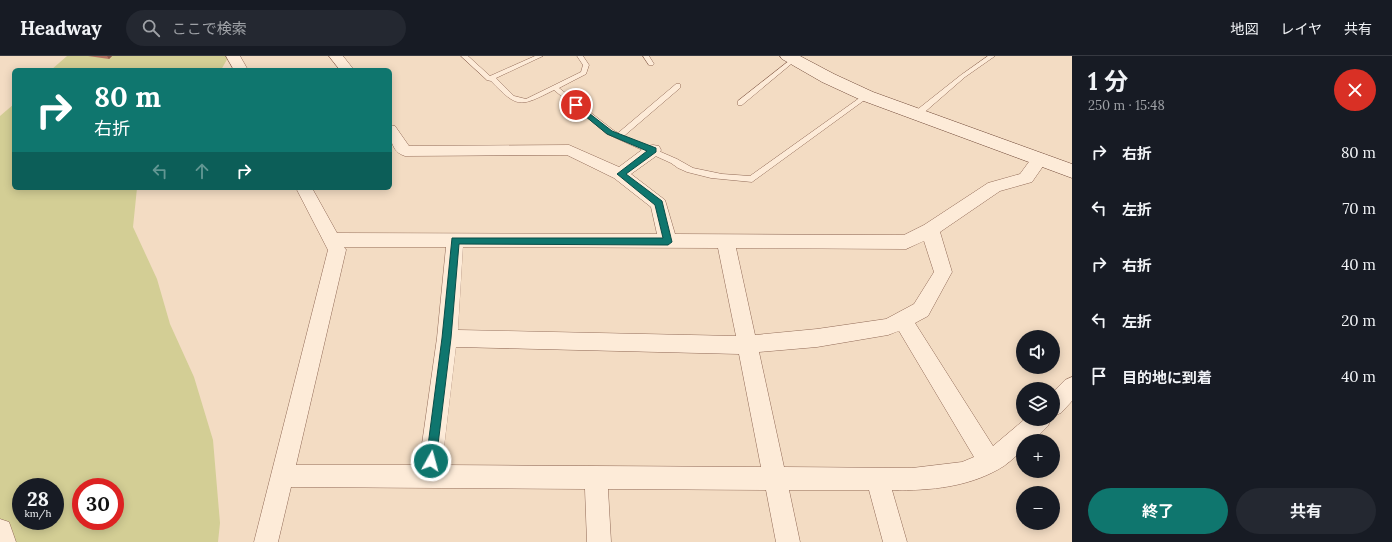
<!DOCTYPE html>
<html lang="ja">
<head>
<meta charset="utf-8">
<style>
  :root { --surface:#171b24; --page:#242831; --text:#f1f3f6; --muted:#9ea1a6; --line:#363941; --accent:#0f766e }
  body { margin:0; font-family:Lora,"Noto Sans JP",serif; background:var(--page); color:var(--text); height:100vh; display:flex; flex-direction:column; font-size:15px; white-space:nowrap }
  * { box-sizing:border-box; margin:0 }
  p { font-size:13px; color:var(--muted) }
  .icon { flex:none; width:22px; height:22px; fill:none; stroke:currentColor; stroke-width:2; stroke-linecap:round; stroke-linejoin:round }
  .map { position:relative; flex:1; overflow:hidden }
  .sheet { display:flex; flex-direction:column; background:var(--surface); width:320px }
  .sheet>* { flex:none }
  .top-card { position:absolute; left:12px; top:12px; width:380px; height:122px; border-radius:6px; box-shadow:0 2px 10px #0003; background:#0f766e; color:#fff; overflow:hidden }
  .buttons { position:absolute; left:1016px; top:274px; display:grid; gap:8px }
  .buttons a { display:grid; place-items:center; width:44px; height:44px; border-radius:50%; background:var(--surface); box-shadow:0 2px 10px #0003; font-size:20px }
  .speed { position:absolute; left:12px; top:422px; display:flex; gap:8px; font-size:20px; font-weight:700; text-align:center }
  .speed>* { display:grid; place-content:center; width:52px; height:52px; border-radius:50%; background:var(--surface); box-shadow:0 2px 10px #0003; line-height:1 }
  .speed small { font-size:10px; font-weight:400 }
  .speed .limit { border:6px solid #d22; background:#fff; color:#111 }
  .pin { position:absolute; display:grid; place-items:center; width:34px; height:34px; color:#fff; margin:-17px; border:2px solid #fff; border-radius:50%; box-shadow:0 1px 4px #0007 }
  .me { position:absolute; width:44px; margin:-22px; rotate:7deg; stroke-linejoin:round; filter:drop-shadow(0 0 3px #0008) }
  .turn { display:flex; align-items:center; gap:14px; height:84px; padding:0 16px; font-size:18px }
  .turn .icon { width:52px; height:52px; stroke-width:2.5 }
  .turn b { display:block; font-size:28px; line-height:34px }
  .lanes { display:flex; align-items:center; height:38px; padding:0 16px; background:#0003; justify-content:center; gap:20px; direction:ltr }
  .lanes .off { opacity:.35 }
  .round { display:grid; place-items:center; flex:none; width:42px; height:42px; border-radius:21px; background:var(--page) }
  .overview { display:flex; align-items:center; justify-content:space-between; height:68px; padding:0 16px }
  h1 { font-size:24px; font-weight:700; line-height:30px }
  .action { display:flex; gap:8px; margin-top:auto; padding:8px 16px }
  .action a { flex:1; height:46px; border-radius:24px; background:var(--accent); color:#fff; font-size:16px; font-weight:700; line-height:46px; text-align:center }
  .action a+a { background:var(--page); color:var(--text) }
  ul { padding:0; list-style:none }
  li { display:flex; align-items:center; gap:12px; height:56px; padding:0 16px }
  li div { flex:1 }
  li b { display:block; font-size:15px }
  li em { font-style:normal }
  header { display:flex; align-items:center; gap:24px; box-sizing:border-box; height:56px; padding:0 20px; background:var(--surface); border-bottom:1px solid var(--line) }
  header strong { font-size:19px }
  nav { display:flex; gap:22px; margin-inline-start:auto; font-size:14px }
  .search { width:280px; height:36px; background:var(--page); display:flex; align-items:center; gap:10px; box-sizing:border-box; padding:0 14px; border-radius:22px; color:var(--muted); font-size:15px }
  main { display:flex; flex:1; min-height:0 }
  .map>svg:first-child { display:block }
  .green { fill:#d3ce95; fill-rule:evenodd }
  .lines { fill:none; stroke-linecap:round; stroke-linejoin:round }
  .lane-casing { stroke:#916a57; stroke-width:1 }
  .street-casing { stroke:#916a57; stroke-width:1 }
  .secondary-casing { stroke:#724b3a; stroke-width:1 }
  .lane { fill:#fdebd8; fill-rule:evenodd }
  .street { fill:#fdebd8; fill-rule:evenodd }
  .secondary { fill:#fdebd8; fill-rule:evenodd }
  .wall { fill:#b87765 }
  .shaded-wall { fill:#966152 }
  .route { fill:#0f766e; stroke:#0a4d48 }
</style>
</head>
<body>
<header>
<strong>Headway</strong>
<div class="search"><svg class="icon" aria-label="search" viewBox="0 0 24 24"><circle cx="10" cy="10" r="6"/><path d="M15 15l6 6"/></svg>ここで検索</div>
<nav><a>地図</a><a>レイヤ</a><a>共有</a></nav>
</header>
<main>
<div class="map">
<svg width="1072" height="486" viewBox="0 0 1072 486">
  <rect width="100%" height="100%" fill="#f3dcc3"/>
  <path class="green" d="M67,0h162l-8,14h-170z
    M14,48v84h123l-4,39 24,52 13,45 24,53 19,63 7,83 -2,19h-218v-426zM21,431h34v34h-34zM81,431h34v34h-34z"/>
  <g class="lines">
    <defs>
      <path id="lane" d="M461,0h7l22,20 45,-20h8l-47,22 18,18 12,3 55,-27 2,-7 -6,-9h6l6,9 -3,9 -27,14 54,42 5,3 58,-49h4v4l-56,48 53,23 16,9 29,6 28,2 115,-82h2l3,2 -118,86 -41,-4 -24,-6 -9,-4 -7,-5 -64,-29 -53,-44c-34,17 -36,19 -63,-9l-4,-1z
        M643,0h6l5,8 -1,1h-4z
        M988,0h7l-30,21 -46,40h-6v-4l48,-38z
        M794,1l3,2 -1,1 -54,45h-4v-4z"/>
      <path id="street" d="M226,0h14l8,14h-14z
        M329,0h14l11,14h-14z
        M390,69l5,1 14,20 160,-1 50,22 28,-21 6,-1 6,1 2,4 -2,4 -28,20 34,26 10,34 229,1 20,-10 64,-42 32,-9 14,-19 6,-2 6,2 2,4 -16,23 -32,9 -60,41 12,40 -24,44 -13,7 78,123 32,-27h26l-3,7 -15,15h-10v9c-6,5 -12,11 -19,16 -33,21 -74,25 -112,24l15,52h-24l-14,-52h-80l11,52h-24l-10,-52 -158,-1 3,53h-24l-2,-53 -294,-2 -13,55h-24l74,-292 -32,-62h16l25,45 320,1 -6,-27 -37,-29 -47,-23 -162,1c-14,-4 -15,-19 -15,-31zM924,185l10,31 -20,32 -28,15 -69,10 -62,6 -19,-87 170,1zM344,191h102l-9,91 -18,127h-123l50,-215zM463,191l255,1 18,88 -278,-6zM899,275l75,126 -12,5 -50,6 -128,-1 -25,-115 58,-5 71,-12zM456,291l283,7 22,113 -319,-2z
        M1072,321v24l-11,12 -8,3v-24l12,-12z
        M0,463l9,3 7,20h-16z"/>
      <path id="secondary" d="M780,0h20l34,18 39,18 199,72v14l-211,-78 -39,-18 -40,-23z"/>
    </defs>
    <use href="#lane" class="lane-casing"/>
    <use href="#street" class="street-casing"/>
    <use href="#secondary" class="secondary-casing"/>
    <use href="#lane" class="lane"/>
    <use href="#street" class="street"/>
    <use href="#secondary" class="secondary"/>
  </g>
  <path class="wall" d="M88,0h24l-3,3z"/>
  <path class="shaded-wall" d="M107,0h5l-3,3z"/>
  <path class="route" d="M576,47l36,28 44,17v4l-30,22 36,27 10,41 -4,3 -209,-1 -8,94 -15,123 -1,4 -4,2 -4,-2 -1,-4 16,-123 10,-100h211l-8,-33 -38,-31 30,-23 -40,-17 -33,-27v-3z"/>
</svg>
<div class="buttons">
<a><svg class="icon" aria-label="sound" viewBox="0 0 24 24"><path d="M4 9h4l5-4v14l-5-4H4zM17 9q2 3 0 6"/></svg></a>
<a><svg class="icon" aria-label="layers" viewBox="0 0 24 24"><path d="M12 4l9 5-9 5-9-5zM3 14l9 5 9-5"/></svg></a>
<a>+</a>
<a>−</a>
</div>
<div class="speed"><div>28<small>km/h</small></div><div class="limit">30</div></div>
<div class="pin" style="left:576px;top:49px;background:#d93025"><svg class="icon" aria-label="arrive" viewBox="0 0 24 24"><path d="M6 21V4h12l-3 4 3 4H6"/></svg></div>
<svg class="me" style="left:431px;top:405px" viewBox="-20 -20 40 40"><circle r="17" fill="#0f766e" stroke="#fff" stroke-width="3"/><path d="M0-11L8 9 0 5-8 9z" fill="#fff"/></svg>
<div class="top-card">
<div class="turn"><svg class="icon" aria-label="right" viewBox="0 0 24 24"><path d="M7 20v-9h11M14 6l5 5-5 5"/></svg><div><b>80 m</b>右折</div></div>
<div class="lanes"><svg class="icon off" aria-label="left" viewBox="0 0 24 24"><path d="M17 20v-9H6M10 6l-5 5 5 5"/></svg><svg class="icon off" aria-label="ahead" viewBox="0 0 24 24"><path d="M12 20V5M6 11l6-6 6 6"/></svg><svg class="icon" aria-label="right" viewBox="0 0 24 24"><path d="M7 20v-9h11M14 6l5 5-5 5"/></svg></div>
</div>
</div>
<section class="sheet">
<div class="overview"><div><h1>1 分</h1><p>250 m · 15:48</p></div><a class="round" style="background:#d93025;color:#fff"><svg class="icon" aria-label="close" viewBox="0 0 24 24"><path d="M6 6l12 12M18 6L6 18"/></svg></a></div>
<ul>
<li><svg class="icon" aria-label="right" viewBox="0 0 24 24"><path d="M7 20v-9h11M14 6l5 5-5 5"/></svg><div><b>右折</b></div><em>80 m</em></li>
<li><svg class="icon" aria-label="left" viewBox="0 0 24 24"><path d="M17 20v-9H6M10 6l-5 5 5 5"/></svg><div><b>左折</b></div><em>70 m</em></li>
<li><svg class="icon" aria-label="right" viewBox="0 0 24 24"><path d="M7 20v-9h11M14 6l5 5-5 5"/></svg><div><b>右折</b></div><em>40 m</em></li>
<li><svg class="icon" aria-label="left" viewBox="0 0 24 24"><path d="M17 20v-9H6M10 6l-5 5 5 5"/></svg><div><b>左折</b></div><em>20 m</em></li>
<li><svg class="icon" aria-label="arrive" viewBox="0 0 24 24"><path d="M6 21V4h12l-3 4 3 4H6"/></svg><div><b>目的地に到着</b></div><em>40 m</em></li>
</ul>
<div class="action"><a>終了</a><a>共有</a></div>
</section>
</main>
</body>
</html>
